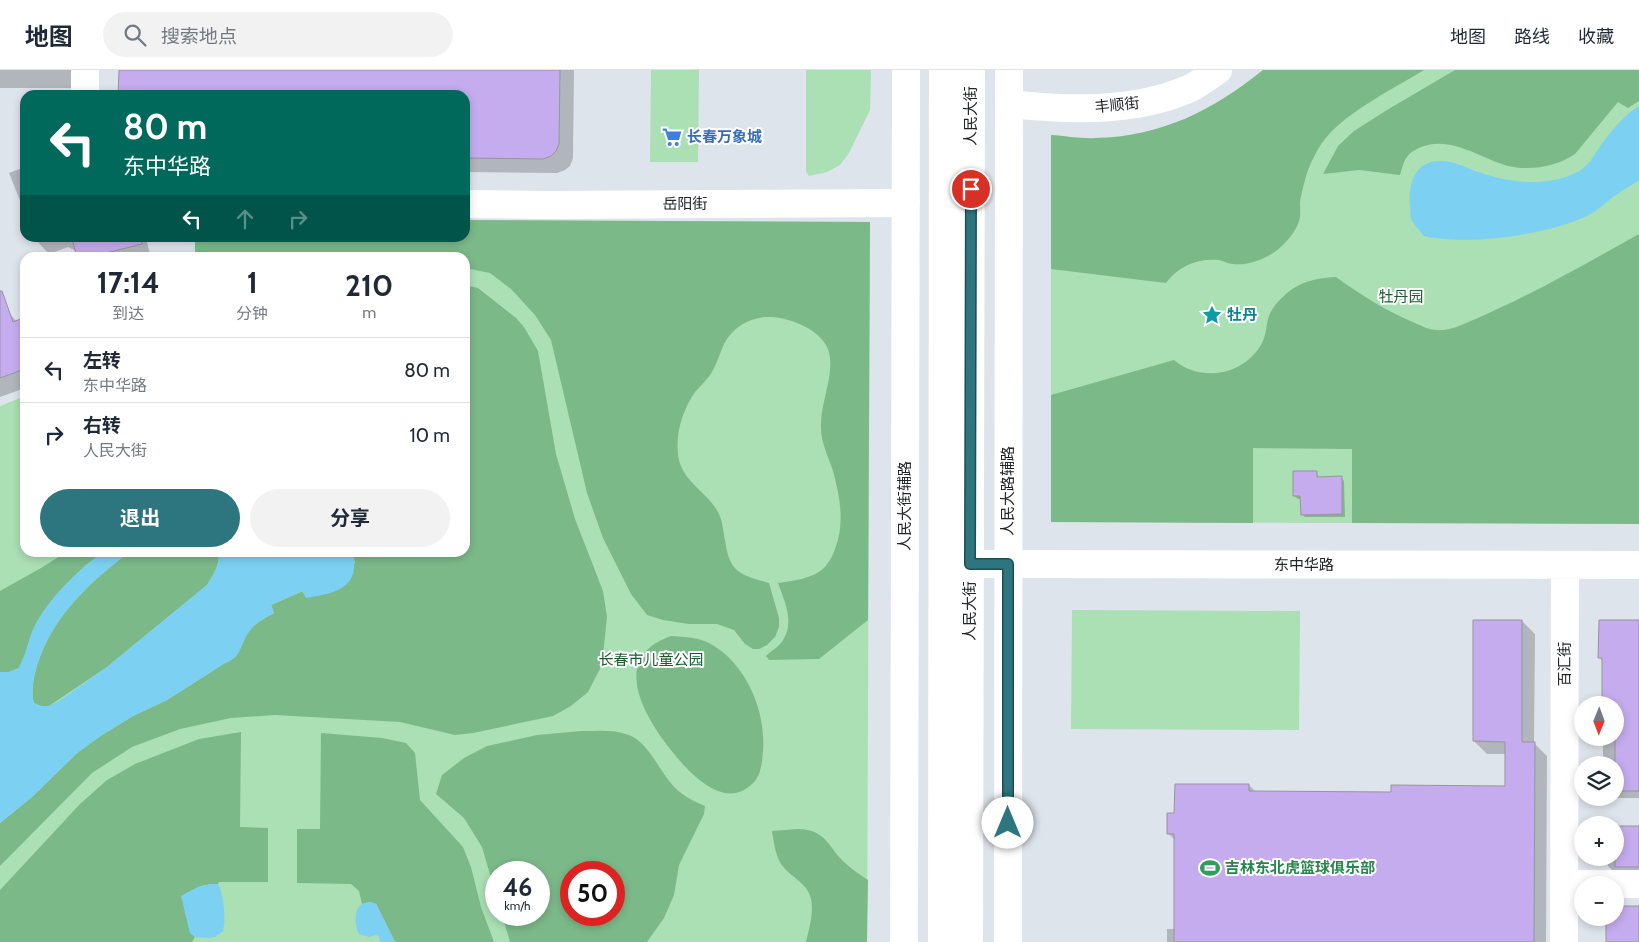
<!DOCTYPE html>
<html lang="zh">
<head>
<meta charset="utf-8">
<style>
  :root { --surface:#fff; --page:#f2f2f3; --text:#1f2937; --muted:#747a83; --line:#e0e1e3; --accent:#2e767f }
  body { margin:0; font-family:Cabin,"Noto Sans SC",sans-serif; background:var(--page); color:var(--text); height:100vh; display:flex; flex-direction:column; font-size:19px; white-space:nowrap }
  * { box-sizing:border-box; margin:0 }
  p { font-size:16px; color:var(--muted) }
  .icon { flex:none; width:28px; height:28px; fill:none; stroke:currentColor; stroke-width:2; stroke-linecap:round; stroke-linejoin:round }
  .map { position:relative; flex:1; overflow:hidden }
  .sheet { position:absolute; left:20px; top:182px; width:450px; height:305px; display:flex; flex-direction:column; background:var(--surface); border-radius:15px; box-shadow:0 2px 8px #0003 }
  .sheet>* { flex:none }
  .hud { position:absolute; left:20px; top:20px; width:450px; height:152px; border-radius:15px; box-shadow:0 2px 8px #0003; background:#00695c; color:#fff; overflow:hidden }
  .needle { width:32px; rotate:181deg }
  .controls { position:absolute; left:1574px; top:626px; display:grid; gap:10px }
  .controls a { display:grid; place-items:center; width:50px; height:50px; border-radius:50%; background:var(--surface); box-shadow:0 2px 8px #0003; font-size:25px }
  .speed { position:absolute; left:485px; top:791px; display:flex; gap:10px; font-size:25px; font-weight:700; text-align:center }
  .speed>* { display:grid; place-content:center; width:65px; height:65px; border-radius:50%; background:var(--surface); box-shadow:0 2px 8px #0003; line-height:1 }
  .speed small { font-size:12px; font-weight:400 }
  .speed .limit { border:8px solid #d22; background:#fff; color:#111 }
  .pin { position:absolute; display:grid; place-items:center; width:42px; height:42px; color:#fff; margin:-21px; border:2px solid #fff; border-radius:50%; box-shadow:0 1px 5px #0007 }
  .me { position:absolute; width:55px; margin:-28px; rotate:0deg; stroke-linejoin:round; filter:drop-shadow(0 0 4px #0008) }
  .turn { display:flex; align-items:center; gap:18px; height:105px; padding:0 20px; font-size:22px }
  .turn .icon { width:65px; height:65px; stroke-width:2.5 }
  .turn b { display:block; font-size:35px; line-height:42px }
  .lanes { display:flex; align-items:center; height:48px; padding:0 20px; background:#0003; justify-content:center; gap:25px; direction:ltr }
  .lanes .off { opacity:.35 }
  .eta { display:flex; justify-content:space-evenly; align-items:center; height:85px; text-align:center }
  .eta b { font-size:30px; font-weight:700; line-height:35px }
  .primary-button { display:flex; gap:10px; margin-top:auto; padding:10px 20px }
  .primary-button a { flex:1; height:58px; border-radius:30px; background:var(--accent); color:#fff; font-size:20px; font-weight:700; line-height:58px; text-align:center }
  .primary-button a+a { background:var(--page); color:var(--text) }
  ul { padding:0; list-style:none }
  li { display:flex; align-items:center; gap:15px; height:65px; padding:0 20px; border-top:1px solid var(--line) }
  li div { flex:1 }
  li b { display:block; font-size:19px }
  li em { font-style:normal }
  header { display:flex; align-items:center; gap:30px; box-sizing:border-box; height:70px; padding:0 25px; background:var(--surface); border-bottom:1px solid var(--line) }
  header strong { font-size:24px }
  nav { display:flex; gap:28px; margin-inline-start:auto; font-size:18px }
  .search { width:350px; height:45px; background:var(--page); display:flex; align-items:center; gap:12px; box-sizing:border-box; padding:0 18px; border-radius:28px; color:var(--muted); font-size:19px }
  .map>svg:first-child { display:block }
  .green { fill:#abdfb4; fill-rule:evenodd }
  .forest { fill:#7cb989; fill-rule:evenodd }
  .water { fill:#7cd1f2 }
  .shadow { fill:#0003 }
  .building { fill:#c5acee; stroke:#97949d }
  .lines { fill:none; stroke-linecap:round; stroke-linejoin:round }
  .minor { stroke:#fff; stroke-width:28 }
  .major { stroke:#fff; stroke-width:28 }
  .route-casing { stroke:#1e4d53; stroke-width:12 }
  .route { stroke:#2e767f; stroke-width:9 }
  .labels { text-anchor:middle; stroke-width:4; stroke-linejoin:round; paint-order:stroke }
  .street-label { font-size:15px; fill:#232528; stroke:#fff }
  .shop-label { font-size:15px; font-weight:bold; fill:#366cbe; stroke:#fff; text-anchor:start }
  .park-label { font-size:15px; fill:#1a5c2e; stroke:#fff }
  .culture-label { font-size:15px; font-weight:bold; fill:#0d838f; stroke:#fff; text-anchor:start }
  .leisure-label { font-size:15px; font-weight:bold; fill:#27864d; stroke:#fff; text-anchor:start }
</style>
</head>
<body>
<header>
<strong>地图</strong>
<div class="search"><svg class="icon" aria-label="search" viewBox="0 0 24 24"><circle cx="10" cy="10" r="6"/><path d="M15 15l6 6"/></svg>搜索地点</div>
<nav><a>地图</a><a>路线</a><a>收藏</a></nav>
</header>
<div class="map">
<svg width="1639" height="872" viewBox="0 0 1639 872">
  <rect width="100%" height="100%" fill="#dee4eb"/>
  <path class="green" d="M651,0h48l-1,92h-48z
    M806,0h65l-1,40 -21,43 -9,12 -13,7 -18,4 -3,-4z
    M1263,0h376v454l-588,-2v-387c15,1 30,4 45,3 64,-1 119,-28 167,-68z
    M465,150l405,2 -3,720h-867v-536l25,-10v156h440v-294l-270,-1v-19h270zM496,802h43v43h-43zM571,802h43v43h-43z
    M1072,540l228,1 -1,119 -228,-1z"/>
  <path class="forest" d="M1263,0h161c-29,18 -78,42 -99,69 -8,10 -17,28 -20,41 -2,7 -4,15 -5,22 0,6 1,13 -1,19 -3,11 -14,23 -23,30 -11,8 -28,15 -43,13 -5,0 -9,-3 -14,-4 -21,-2 -41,6 -53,23l-115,-14v-134c15,1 30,4 45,3 64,-1 118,-28 167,-68z
    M1455,0h184v31l-11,7 -10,-6 -43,52c-19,13 -45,17 -67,12 -28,-8 -59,-32 -89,-18 -5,3 -9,4 -12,9 -4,5 -5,12 -7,18l-41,-5 -36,4 15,-28 16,-15 33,-21z
    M465,150l405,2 -2,398 -49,39 -50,1 -3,-4c5,-5 14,-10 17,-16 12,-18 1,-40 -5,-57 14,-2 34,-4 46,-15 5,-5 9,-13 11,-19 10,-26 5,-52 -2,-78 -5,-16 -13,-30 -12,-47 0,-24 15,-52 7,-75 -8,-20 -38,-31 -57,-32 -19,-1 -38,9 -47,27 -4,9 -7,19 -12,28 -4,7 -11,13 -17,20 -13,19 -21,45 -16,68 5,23 31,34 40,54 4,9 4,17 6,26 4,32 15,35 44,43l10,35v9l-4,10 -8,8 -8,4h-6l-8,-5 -11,-14 -17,-6h-28l-26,-4 -16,-5 -16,-21 -28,-56 -16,-45 -36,-153 -16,-25 -24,-26 -21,-16 -25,-5v-10l-270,-1v-19h270z
    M1639,164v290l-287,-1v-74l-99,-1v75l-202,-1v-127l123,-35c27,23 69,15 87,-15 5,-9 5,-17 7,-26 2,-8 9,-17 15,-22 14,-15 33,-19 53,-20 25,18 50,34 79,46 7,3 14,7 21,7 15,2 31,-8 44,-13 55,-24 107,-54 159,-83z
    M465,215l13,3 38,30 8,9 14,24 18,103 19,65 28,72 4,26 -5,48 -14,27 -17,14 -18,10 -80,17 -18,2 -55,-13 -125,-7 -44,3 -51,11 -48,18 -40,26 -92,93v-43l32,-26 45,-44 25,-18 31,-19 34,-16 58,-37c16,-5 16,-23 26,-34 6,-7 15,-12 23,-16l-3,-8 32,-14 52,-28 -2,-10 112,-1z
    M65,483h37l-16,12 -24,24 -19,23 -24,56 -10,4h-9v-81l41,-23z
    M128,483h91c0,13 -5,21 -12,32l-100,82 -58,39h-8l-7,-3c-3,-9 -1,-21 1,-30 13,-52 52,-89 93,-120z
    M671,566c14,1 28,1 40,8 36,21 55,67 52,107 -1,12 -2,26 -12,34 -31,28 -70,-21 -87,-44 -25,-35 -50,-85 7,-105z
    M582,661c16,0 32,-2 47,4 19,8 28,31 41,47 9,12 21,18 35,24l-1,8 -25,51 -5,30 -10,23 -17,24h-137l-8,-27h37v-43h-43v23l-14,-48 -18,-29 -28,-24 6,-19 22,-17 23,-12 50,-11zM614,802v43h-43v-43z
    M241,662l-1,95 28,1v54h-49l-1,2c-14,-1 -25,5 -36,12l8,36 5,5 -3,5h-192v-52l80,-86 27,-24 28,-16 64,-25z
    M321,663l61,5 24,5 9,10 5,47 43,47 8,20 10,40 13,35h-99l-19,-38 -6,-2 -8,2 -3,-13 -8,-7 -54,-1v-54h23z
    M798,759c29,1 29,17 47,34 7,6 15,12 23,17l-1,62h-61c3,-14 8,-28 5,-43 -3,-16 -21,-22 -30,-35 -6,-10 -7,-22 -9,-33z"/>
  <path class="water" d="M1639,36v74c-8,6 -18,11 -26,17 -8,6 -15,13 -24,18 -40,20 -122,31 -165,21 -4,-5 -9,-10 -12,-15 -2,-4 -1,-11 -2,-15 -2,-22 5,-47 32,-45 12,0 25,7 36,11 29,10 64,15 93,3 19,-7 22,-20 33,-34 10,-13 21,-27 35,-35z
    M102,483h26c-41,31 -80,68 -93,120 -2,9 -4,21 -1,30l7,3h8l10,-5 48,-34 100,-82c7,-11 12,-19 12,-32h134c7,36 -18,40 -47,45l-4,-7 -31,14 3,8c-8,4 -17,9 -23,16 -11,12 -8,29 -26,34l-58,37 -34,16 -31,19 -25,18 -45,44 -32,26v-151h9l10,-4c7,-13 9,-28 15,-41 15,-29 42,-55 68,-74z
    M211,814h7c6,11 8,36 5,47l-8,6 -7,1 -13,-1 -5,-4 -9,-37 17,-9z
    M370,832l6,2 19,38h-15l-1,-6 -4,-1 -6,2 -10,-3c-4,-6 -5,-22 0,-27 2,-4 7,-4 11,-5z"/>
  <path class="shadow" d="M0,0h82v18h-82z
    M120,0h454l-1,88 -3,8 -5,4 -8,3 -92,-1v-77h-345z
    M25,97v46l-16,-40z
    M34,168h112l5,20h-73l-2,-7 -8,-4 -19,7z
    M10,244l7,8 8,-3v69l-25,9v-79z
    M1316,402l3,6 22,-1 3,4 1,36h-40l-3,-3v-15h-4l-4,-3z
    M1522,551l13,13 -1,109 13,13 -1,186h-379v-13h8l1,-88 -8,-8 8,-19 73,-29 7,7 136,1 114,-6v-33h-19l-13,-13z
    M1639,551v177h-32h8v-33h-15v-9h3v-18h12v-33h-12v-43l-3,-4z
    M1615,758h24v49h-20l-11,-11v-8h7z"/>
  <path class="building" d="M119,0h441l-1,74 -3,7 -5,5 -8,3 -78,-1v-63h-347z
    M72,168h69l1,6 -56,14h-9z
    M0,221h2l11,31 12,-5v52l-25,9z
    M1293,401h24v6l25,-1v38l-41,1 -1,-19h-7z
    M1473,550h49v122h13l-1,200h-360v-108h-7v-21h7l1,-29h74v7l142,1v-7l114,1v-44l-32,-1z
    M1599,550h40v171h-24v-86h-13v-47h-4z
    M1615,756h24v41h-24z
    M1615,836h24v36h-33v-24h9z"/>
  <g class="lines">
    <path class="minor" d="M85,25v-25
      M1009,34c58,6 122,9 177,-14 11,-4 22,-13 32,-20
      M465,134l82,1 359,-2
      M970,494l669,1
      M1565,814h74
      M1564,872l1,-377"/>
    <path class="major" d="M904,872l2,-872
      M942,872l1,-872
      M969,872l2,-872
      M1008,872l1,-872"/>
  </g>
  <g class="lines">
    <defs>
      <path id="route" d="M971,119l-1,375h38v259"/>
    </defs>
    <use href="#route" class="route-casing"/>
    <use href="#route" class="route"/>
  </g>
  <defs>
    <symbol id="supermarket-bare" viewBox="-9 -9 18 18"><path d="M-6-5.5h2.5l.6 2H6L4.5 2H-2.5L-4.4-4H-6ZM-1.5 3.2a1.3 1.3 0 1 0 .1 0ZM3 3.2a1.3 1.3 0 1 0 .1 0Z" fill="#3f7fe0" stroke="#fff" stroke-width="2.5" paint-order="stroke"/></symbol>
    <symbol id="sight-bare" viewBox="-9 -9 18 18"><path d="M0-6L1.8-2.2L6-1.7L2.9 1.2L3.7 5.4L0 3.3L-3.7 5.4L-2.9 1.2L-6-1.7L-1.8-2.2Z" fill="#0f9aa8" stroke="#fff" stroke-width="2.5" paint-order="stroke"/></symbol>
    <symbol id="stadium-bare" viewBox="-9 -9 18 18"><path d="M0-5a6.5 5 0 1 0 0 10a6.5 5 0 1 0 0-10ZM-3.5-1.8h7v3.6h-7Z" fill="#2e9e5b" stroke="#fff" stroke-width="2.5" paint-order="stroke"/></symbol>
  </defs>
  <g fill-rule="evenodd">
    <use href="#supermarket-bare" x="658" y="53" width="28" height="28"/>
    <use href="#sight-bare" x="1198" y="231" width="28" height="28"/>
    <use href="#stadium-bare" x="1196" y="784" width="28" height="28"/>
  </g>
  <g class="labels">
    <g class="street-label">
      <text transform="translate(1117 35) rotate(-6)" y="5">丰顺街</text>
      <text transform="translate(971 46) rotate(-90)" y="5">人民大街</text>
      <text x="685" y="139">岳阳街</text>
      <text transform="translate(1008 421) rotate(-90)" y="5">人民大路辅路</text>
      <text transform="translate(905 436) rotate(-90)" y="5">人民大街辅路</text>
      <text x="1304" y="500">东中华路</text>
      <text transform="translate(970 541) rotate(-90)" y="5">人民大街</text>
      <text transform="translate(1565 594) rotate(-90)" y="5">百汇街</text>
    </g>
    <g class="shop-label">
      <text x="687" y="72">长春万象城</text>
    </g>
    <g class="park-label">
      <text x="1401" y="232">牡丹园</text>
      <text x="651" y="595">长春市儿童公园</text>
    </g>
    <g class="culture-label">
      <text x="1227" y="250">牡丹</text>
    </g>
    <g class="leisure-label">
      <text x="1225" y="803">吉林东北虎篮球俱乐部</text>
    </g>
  </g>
</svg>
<div class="controls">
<a><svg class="needle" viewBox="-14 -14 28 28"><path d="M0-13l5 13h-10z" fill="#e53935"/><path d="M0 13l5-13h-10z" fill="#747a83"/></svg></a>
<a><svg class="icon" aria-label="layers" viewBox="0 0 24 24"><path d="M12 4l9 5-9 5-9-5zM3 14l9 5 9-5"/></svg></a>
<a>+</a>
<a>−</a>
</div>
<div class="speed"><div>46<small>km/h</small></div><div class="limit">50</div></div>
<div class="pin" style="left:971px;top:119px;background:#d93025"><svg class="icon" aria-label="arrive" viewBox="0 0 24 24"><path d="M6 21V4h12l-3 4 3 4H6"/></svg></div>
<svg class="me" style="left:1008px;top:753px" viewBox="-20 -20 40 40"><circle r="19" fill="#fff"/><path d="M0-13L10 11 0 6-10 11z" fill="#2e767f"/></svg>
<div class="hud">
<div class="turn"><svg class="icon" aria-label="left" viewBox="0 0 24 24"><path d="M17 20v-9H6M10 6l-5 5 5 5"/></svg><div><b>80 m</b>东中华路</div></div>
<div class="lanes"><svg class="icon" aria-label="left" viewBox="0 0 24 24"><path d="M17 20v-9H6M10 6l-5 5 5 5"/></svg><svg class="icon off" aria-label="ahead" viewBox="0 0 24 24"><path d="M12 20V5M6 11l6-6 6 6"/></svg><svg class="icon off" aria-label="right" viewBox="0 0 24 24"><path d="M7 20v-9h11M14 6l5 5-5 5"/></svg></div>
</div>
<section class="sheet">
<div class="eta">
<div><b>17:14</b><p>到达</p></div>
<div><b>1</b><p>分钟</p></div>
<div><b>210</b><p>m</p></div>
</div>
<ul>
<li><svg class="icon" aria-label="left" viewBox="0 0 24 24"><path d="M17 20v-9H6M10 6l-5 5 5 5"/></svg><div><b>左转</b><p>东中华路</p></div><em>80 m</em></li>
<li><svg class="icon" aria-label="right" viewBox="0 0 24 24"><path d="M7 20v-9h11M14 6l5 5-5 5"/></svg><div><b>右转</b><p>人民大街</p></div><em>10 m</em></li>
</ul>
<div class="primary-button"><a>退出</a><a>分享</a></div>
</section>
</div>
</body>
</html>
